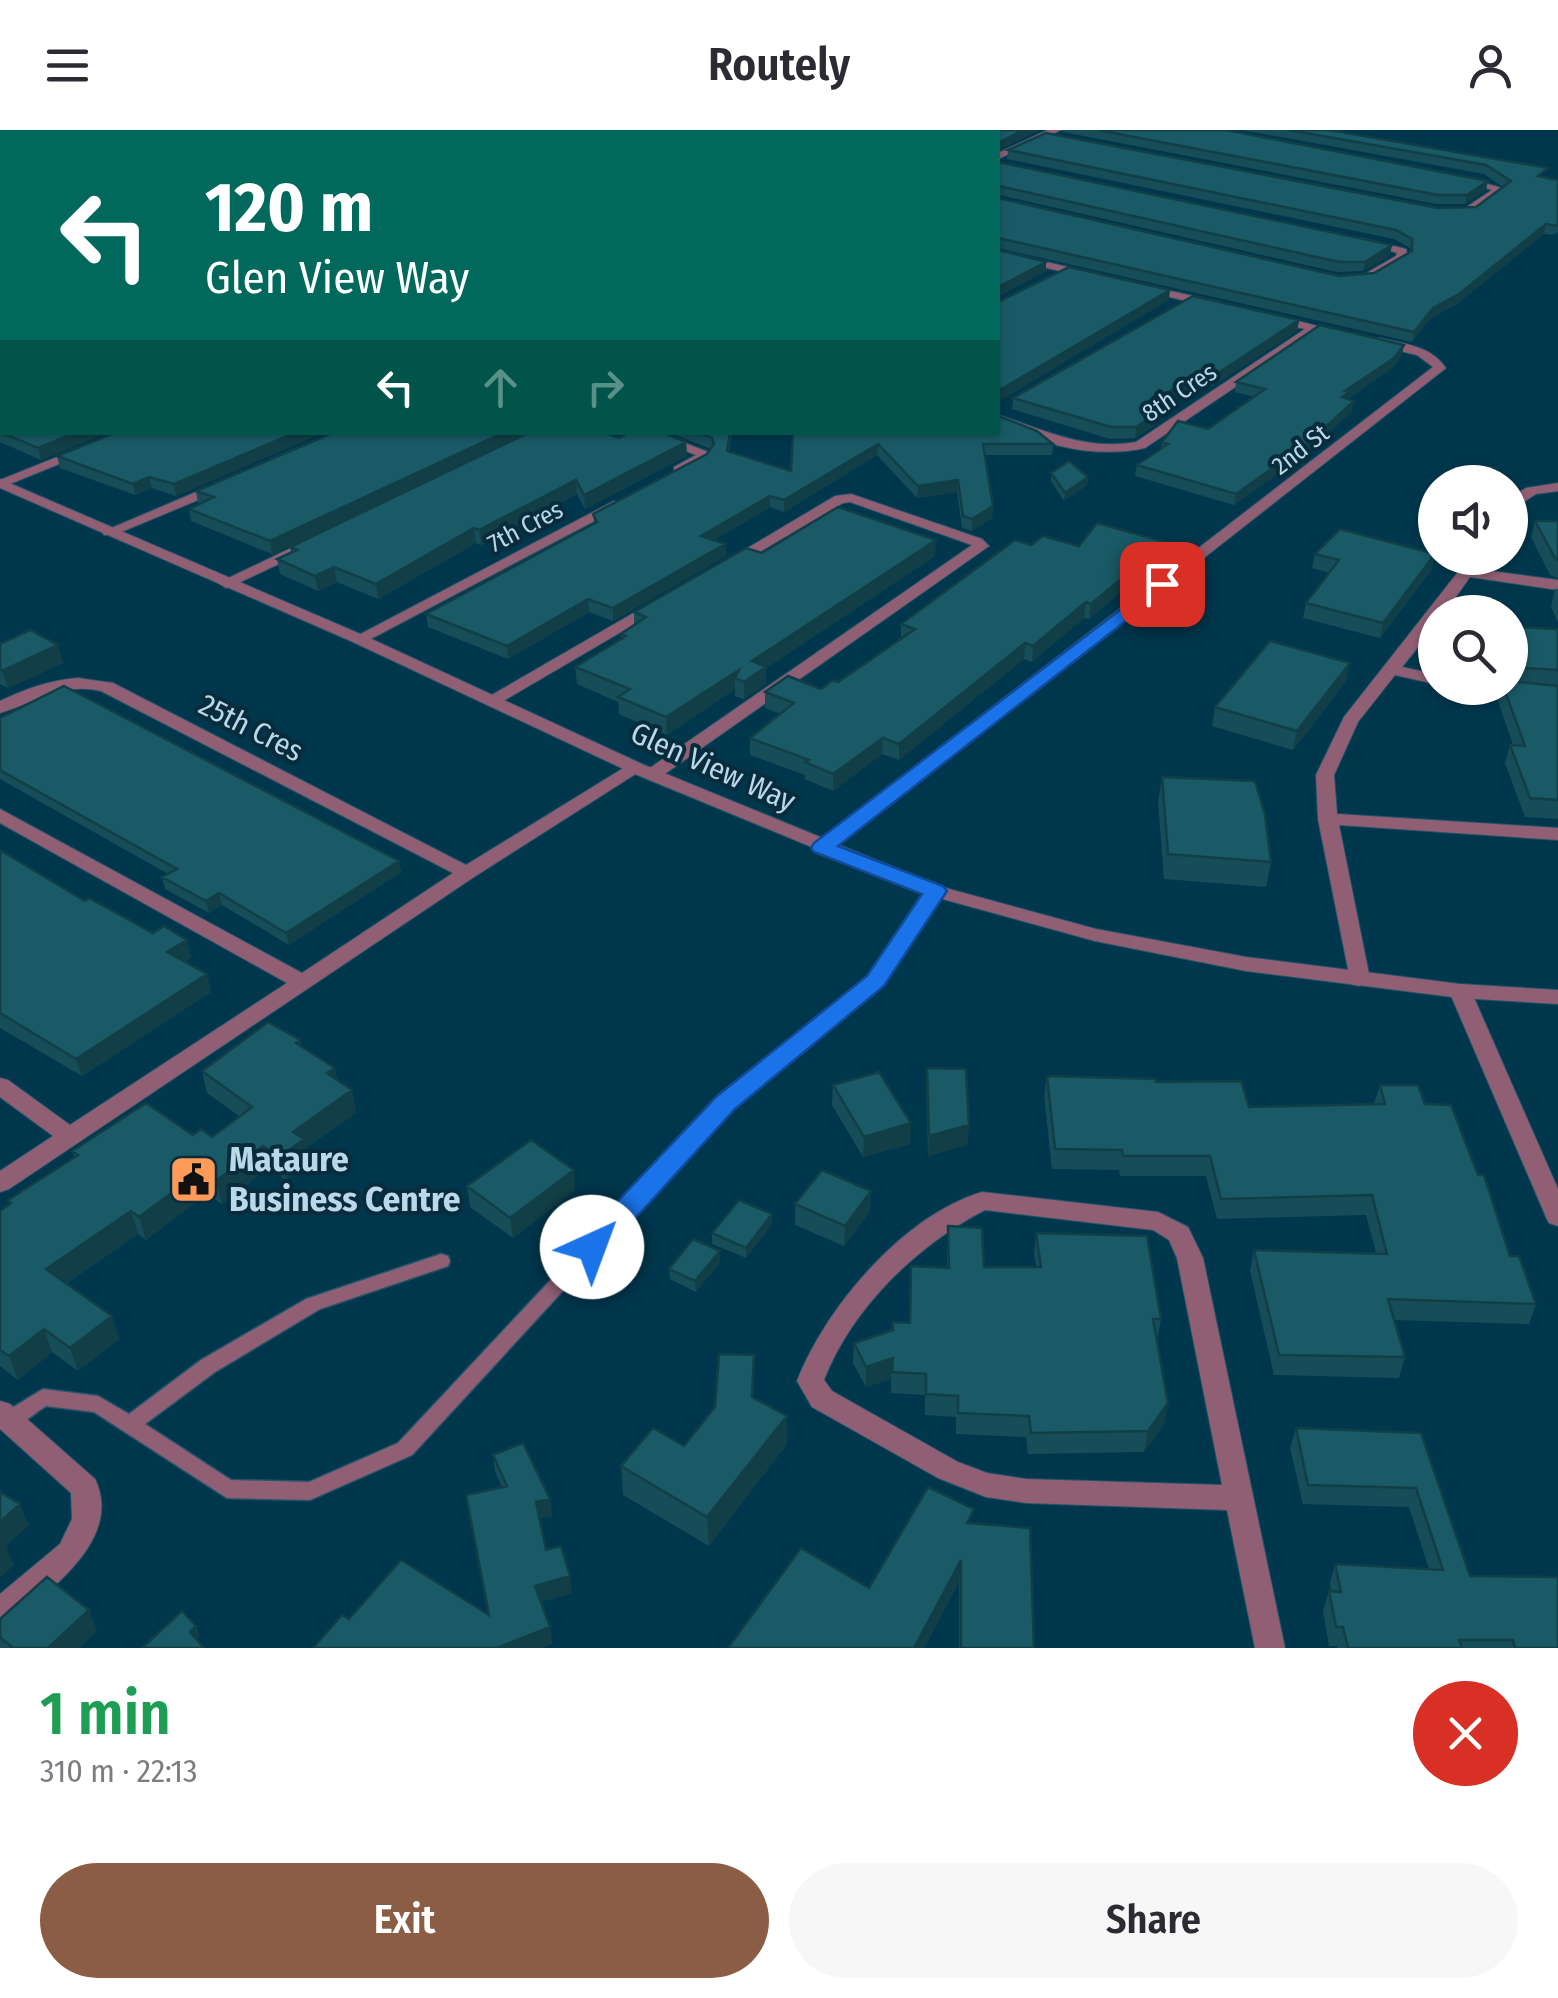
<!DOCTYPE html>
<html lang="en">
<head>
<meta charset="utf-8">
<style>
  :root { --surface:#fff; --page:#f7f7f7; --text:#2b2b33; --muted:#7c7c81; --accent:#8a5d44 }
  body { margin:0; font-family:"Fira Sans Condensed",sans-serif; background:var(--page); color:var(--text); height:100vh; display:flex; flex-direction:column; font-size:38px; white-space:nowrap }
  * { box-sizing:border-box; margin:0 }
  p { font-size:32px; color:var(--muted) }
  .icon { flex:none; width:55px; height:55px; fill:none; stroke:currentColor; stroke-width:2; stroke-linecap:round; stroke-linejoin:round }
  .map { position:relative; height:1518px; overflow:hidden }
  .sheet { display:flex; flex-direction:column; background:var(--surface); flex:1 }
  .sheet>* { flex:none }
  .top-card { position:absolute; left:0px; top:0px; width:1000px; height:305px; box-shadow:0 2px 8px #0004; background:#00695c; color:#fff; overflow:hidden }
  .tools { position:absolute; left:1418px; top:335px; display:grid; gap:20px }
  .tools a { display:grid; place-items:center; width:110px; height:110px; border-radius:50%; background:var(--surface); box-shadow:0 2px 8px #0004; font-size:50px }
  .pin { position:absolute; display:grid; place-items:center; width:85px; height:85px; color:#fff; margin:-42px; border-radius:20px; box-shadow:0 5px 15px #0006 }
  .me { position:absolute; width:110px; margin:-55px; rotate:43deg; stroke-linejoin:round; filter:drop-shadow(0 0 8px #0008) }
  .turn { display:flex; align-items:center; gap:35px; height:210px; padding:0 40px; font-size:45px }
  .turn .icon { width:130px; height:130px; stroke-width:2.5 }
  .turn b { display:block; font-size:70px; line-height:85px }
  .lanes { display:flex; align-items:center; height:95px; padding:0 40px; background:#0003; justify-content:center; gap:50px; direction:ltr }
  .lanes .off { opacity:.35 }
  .round { display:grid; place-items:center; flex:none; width:105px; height:105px; border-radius:52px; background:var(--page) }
  .headline { display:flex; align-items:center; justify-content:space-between; height:170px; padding:0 40px }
  h1 { font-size:60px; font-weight:600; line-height:75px; color:#1e9e55 }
  .cta { display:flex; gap:20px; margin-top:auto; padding:20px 40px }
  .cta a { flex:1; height:115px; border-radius:60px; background:var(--accent); color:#fff; font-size:40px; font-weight:600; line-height:115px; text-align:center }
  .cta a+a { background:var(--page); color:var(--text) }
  header { display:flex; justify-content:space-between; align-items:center; height:130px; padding:0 40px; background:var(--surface); font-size:45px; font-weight:600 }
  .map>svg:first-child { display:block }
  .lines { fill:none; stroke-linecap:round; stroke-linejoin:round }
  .service-casing { stroke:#215469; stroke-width:3 }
  .minor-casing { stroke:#215469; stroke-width:2 }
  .tertiary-casing { stroke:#215469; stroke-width:2 }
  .service { fill:#915f74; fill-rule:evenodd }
  .minor { fill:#915f74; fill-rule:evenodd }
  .tertiary { fill:#915f74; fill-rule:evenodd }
  .wall { fill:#164d58 }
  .shaded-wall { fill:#123f47 }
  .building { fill:#195a66; stroke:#123f47; stroke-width:2.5 }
  .route { fill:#1a73e8; stroke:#114b97; stroke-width:2.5 }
  .labels { text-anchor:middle; stroke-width:8; stroke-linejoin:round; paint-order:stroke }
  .far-street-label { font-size:25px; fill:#b9d8ea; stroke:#082c3c }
  .street-label { font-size:30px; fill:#b9d8ea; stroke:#082c3c }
  .near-poi-label { font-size:35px; font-weight:bold; fill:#b9d8ea; stroke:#082c3c; text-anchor:start }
</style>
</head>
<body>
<header><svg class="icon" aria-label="menu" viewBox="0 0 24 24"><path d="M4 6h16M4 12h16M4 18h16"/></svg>Routely<svg class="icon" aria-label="person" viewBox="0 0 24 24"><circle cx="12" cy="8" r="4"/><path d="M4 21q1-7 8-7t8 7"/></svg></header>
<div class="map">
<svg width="1558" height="1518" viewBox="0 0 1558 1518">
  <rect width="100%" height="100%" fill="#00374d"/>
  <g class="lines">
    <defs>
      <path id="service" d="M935,756l8,5 -61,94 -150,122 -320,348 -102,45 -83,-2 -133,-86 -48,-6c-13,8 -29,25 -44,20v-12l41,-25 55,7 31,18 72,-54 105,-61 135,-45 7,2 2,5 -2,5 -128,43 -105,63 -70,52 86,56 78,2 89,-39 322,-344 150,-122 60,-89z"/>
      <path id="minor" d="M1048,0h13l-63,29v-6z
        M0,9l2,1v6l-2,-1z
        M1460,46l45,13 -33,24 -26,1v-4l19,-2 27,-18 -32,-10z
        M1361,108l45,11 2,8 -38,23 -23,2v-4l16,-3 33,-19 1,-3 -36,-11z
        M998,120l94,23 2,2 -6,3 -90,-22z
        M1145,155l74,17 2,2 -6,4 -74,-18 -2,-2z
        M1272,184l75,20 -6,4 -24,-6 -172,116c-50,11 -103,-3 -147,-24v-9c46,15 88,36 138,27l169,-113 -37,-8v-6z
        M1379,208c25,6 51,7 67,30l-617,484h-14l-3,-4 3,-4 618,-477 -16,-12 -42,-10v-6z
        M119,302h19l-138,56v-8z
        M635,302h21l55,21c-6,12 -24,22 -37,20v-6l22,-12z
        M222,351l5,1v6l-113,47h-10l-2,-3z
        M1558,353v8l-22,3 -26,17v-13l16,-10z
        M851,364l131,45 7,7 -330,232h-12l-3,-4 3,-4 325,-225 -122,-43 -7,1 -109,64 -5,2 -8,-5 114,-68z
        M614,371l7,4 -2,3 -254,134 -6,2 -8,-5z
        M314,407l5,2v6l-87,41 -6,2 -8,-5z
        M1469,428h15l-8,11 82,11v10l-88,-13 -25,35h-10v14l-33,41 33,7v10l-40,-9 -37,47 -24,53 3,39 221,14v12l-219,-15 31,154 -11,7 -8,-2 -33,-165 -2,-44 28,-58z
        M656,470l8,5 -2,3 -164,96h-12l-3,-4z
        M78,548l35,5 353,182 164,-101h12l3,4 -171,109 -465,312 -9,3v-21l53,-35 -53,-39v-19l8,2 62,45 217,-142 -287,-160v-14l302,164 151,-100 -352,-182c-39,-9 -65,11 -101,22v-12c25,-12 50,-21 78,-23z
        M1510,556l48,5v10l-75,-8 -9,-5z
        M1460,854l11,7 87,198v37l-9,-3 -3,-6 -97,-226z
        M982,1062l176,20 30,15 15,31 82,390h-30l-28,-138 -201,-7 -40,-6 -48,-19 -126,-71 -15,-26c29,-74 106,-165 185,-189zM985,1080l168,20 16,10 8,18 45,227 -196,-6 -39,-6 -29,-11 -126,-71 -8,-11c28,-72 93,-135 161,-170z
        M0,1271l10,3 85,75c29,60 -46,111 -84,144l-11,4v-33l60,-50 12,-25 -1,-26 -71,-64z"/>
      <path id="tertiary" d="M0,349l365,157 277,128 300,123 154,42 150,28 214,27 98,6v14l-98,-6 -214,-27 -151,-30 -167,-46 -298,-123 -277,-130 -353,-154z"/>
    </defs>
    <use href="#service" class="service-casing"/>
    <use href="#minor" class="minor-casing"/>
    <use href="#tertiary" class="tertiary-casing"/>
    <use href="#service" class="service"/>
    <use href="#minor" class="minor"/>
    <use href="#tertiary" class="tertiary"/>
  </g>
  <path class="wall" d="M1062,0h164l260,60 -21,14h-29l-373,-72z
    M1242,0h87l229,50v52l-5,3 -9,-1 -87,70 -26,14 -19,24 -414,-94v-50l341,78 35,-3 36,-21v-4l-16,-9 -387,-80 1,-9 430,58 38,-1 27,-20 -19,-13z
    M998,32l392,93 -27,16 -26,1 -338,-77z
    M1299,190l-2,11 -84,55 -13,-3 -48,30 2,13 -19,12 -25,1 -98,-30 1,-11z
    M2,210v92h106l-67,28 -41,-18v-101z
    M1402,225l-10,13 -44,31 4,12 -46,43 -72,51 -99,-29 2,-11 24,-16 1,-7 46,-13 46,-32 -19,-5 1,-10z
    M325,302l-149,64 -24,-8 -17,7 -75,-27 -3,-12z
    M335,302h269l15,6 10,-6h32l25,10 1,14 -102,53 -8,-15 -96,51 -5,-2 -98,56 -41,-17 -19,9 -38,-17 -3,-15 14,-6 -1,-6 223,-107 -241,114 -81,-33 -2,-12 11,-5 -2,-1 -2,-12z
    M668,302h64l-3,19 62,20 2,-37 -3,-2h208l55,12 -1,11h-67l8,51 -1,12 -20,13 -10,-3 -5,-36 -40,6 -40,-43 -93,57 -14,-5 -56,33 11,4 1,12 -113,65 -24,-9 -81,47 -80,-32 -2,-13 168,-90 -1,-10 114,-60 4,-5z
    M1051,343l37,4 -1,8 -23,16 -13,-20z
    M1535,391h23v57l-8,-3 -19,-38z
    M1165,412l-2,15 -74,62 -5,-1 -52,44 -8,-3 -125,101 -17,-6 -49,37 -28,-12v-4l-55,-20v-17l30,-24 -15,-6v-16l56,-3 17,-7 63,-43v-15l130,-79 48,1z
    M762,423l173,3 -169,112v16l-22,15 -9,-3v-7l-68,46 -48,-21 -1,-12 -41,-18 -2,-17 46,-28v-5l13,-9v-13z
    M1315,424l117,15 -52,69 -77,-20 3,-15 23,-30 -17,-5z
    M1555,459h3v34l-7,-17z
    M1510,497l48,2v190l-33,-2 -20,-54 5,-18h3l-16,-47 3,-10h10z
    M0,514l63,19 -55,25 -8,-4z
    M1346,551l-53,69 -81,-24 3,-19z
    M0,588l399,143 2,11 -112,73 -67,-40 -13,8 -44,-24 -3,-12 6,-3 -168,-95z
    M1162,647l109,85 -5,25 -102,-8 -6,-77z
    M0,720l85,51 106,56 -6,4 26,31 -129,84 -82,-48z
    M300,910l1,6 34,22 2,12 15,10 4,23 -50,35 3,14 -23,18 -18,-12 -46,36 -15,-10 -61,46 -8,-6 -72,50 46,32 7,23 -41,32 -26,-19 -34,28 -18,-14v-155l9,-7 -1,-4 66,-43 -2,-6 121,-16 19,2 27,-21 -32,-23 -5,-22z
    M927,938l42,57 -2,20 -39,11 -2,-68z
    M1047,946l109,6 93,25 125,-3 6,-19 45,19 111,200 -7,20 -135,-4 11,37 -6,21 -125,-3 -24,-104 4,-21 122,3 -10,-38 -149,4 -11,-43h-86l-1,-6 -67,-1 -8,-73z
    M833,955l77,59 -47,13 -31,-52z
    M467,1056l108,4 -62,48 -43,-31z
    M795,1074l75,7 -26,35 -49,-21z
    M772,1084v10l-26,34 -34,-14v-11z
    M948,1096l36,41h52l-2,-14 2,-20 125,86 -4,21 11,63 -4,21 -20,28 -116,2 -2,-17 -70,-3v-17l-31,-2v-20l-34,-2v-14l-25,8 -13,-24 1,-20 55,-20 2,-57 36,2z
    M720,1121v11l-24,30 -26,-13 -1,-10z
    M754,1254l-1,14 34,46 -78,102 -86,-51 -2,-29 63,-20z
    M1296,1298l125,5 49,143 88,72h-221v-2h-8l-6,-35 6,-20h2l-1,-8 5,-19 94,5 -20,-62 -106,-3 -13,-56z
    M493,1325l57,44 2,17 -12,2 6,32 26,43 -32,9 10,25 2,17 -63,-29 13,-128 -7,-15z
    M973,1394l61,124h-75v-66l-35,66h-196l141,-60z
    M0,1489l97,12 -18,17h-79z"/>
  <path class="shaded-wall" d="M1023,0h16l-41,21v-8z
    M1488,51l-2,9 -21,14 2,-9z
    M1546,94l-2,10 -87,70 -26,14 -19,24 2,-10 19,-24z
    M1392,115l-2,10 -27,16 2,-9z
    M1046,132v9l-48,26v-10z
    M1170,160l-1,10 -171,102v-11z
    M1299,190l-2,11 -84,55 2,-11z
    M1404,215l-2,10 -10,13 -44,31 -8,8 5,-16z
    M1201,241l-1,12 -61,38 2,-11z
    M1354,271l-2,10 -46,43 -72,51 2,-11z
    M1156,284l-2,12 -19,12 1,-11z
    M77,302h31l-67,28 -3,-12z
    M297,302h28l-149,64 -2,-12z
    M505,302h25l-258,122 -2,-13z
    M686,312l1,14 -102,53 -1,-14z
    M878,314l-1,11 -93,57v-12z
    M149,347l3,11 -17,7 -2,-11z
    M1088,347l-1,8 -23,16 1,-8z
    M576,350l1,14 -96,51 -2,-15z
    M958,350l-1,12 -40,6 1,-12z
    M770,366v11l-69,41v-12z
    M993,376l-1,12 -20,13v-12z
    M474,398l2,15 -98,56 -2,-15z
    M936,410l-1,16 -169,112v16l-22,15v-17l8,-21z
    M1165,412l-2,15 -74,62 2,-15z
    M725,414l1,12 -113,65v-13z
    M1435,425l-3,14 -52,69 3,-15z
    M334,437l3,15 -19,9 -3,-15z
    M588,469l1,13 -81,47 -1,-13z
    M1086,472l-2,16 -52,44 1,-16z
    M1025,513l-1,16 -125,101v-16z
    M58,515l5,18 -55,25 -6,-17z
    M1350,533l-4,18 -53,69 4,-19z
    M739,540l-4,8v11l-68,46 -1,-18z
    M883,608l-1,16 -49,37v-17z
    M399,731l2,11 -112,73 -3,-12z
    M219,763l3,12 -13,8 -3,-12z
    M187,810l4,17 -19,12 -5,-17z
    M207,844l4,18 -129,84 -6,-17z
    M335,938l4,22 -12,-17z
    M352,960l4,23 -50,35 3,14 -23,18 -6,-23 13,-25z
    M911,993l-1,21 -47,13 1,-20z
    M969,995l-2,20 -39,11 1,-20z
    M263,1016l5,22 -46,36 -6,-23z
    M574,1040l1,20 -62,48 -3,-20z
    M201,1041l6,23 -61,46 -7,-23z
    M871,1061l-1,20 -26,35 1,-20z
    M131,1081l7,23 -84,58 -8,-23z
    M772,1084v10l-26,34v-10z
    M720,1121v11l-24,30 -1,-11z
    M112,1186l7,23 -41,32 -8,-23z
    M44,1199l8,23 -34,28 -9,-24z
    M893,1228l-2,21 -25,8v-20z
    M1168,1273l-4,21 -20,28 4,-21z
    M787,1286v28l-78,102 -2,-29z
    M550,1369l2,17 -13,3 -3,-17z
    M20,1374l9,21 -23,21 8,19 -14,13v-56z
    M961,1430l-2,22 -35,66h-10z
    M570,1446l2,17 -35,10 -2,-17z
    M89,1480l8,21 -18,17h-31z
    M196,1496l4,10 -7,7 -3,-11z
    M550,1497l2,17 -11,4h-44z"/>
  <path class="building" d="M4,0h1019l-25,13v-11h-985z
    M1098,0h128l262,51 -21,14h-29z
    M1289,0h40l219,38 -10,8 20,4v44l-2,2 -10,-2 -87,70 -26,14 -19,24 -416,-94v-40l341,78 35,-3 38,-22v-12l-16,-9 -388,-80 38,-17 392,75 38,-1 35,-26 -25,-16z
    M998,30v2l394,83 -27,17h-26l-340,-76 -1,2z
    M2,40v25h-2v-24z
    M998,117v3l48,12 -48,25z
    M1069,137l101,23 -172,101v-95v6z
    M1193,166l106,24 -84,55 -14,-4 -60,39 15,4 -20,13h-25l-98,-29z
    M1320,195l84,20 -10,13 -49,33 4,1 -7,5 12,4 -46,42 -72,51 -99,-29 31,-21 -6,-2 16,-21 30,8 57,-40 -29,-7z
    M2,210v53l-2,-1v-51z
    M2,264v38h75l-39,16 -38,-16v-30z
    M998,286l39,15 16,13h-70l10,62 -21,13 -9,-3 -5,-36 -40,6 -40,-42 -94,56 -14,-4 -69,40 24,8 -112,64 -25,-9 -81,47 -81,-32 171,-92 -4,-8 114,-60 7,-10 -2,-6 -15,-6h33l-3,19 64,20 2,-39h205z
    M117,302h180l-123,52 -25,-7 -16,7 -76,-28z
    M335,302h170l-235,109 -81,-32 25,-12 -18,-6z
    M530,302h74l15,6 10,-6h32l25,10 -102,53 -8,-15 -97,50 -5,-2 -98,56 -42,-17 -19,9 -38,-17 20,-9 -7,-3z
    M1069,331l19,16 -23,16 -14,-20z
    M838,377l98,33 -184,121 14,6 -22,15 -9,-4 4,-8 -73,47 -48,-20 12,-8 -55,-22 51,-31 -5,-2 25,-17 -12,-5 112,-64 16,5z
    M1535,391h23v39l-3,-2z
    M1097,393l68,19 -74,62 -5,-2 -53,44 -8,-3 -126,101 -16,-6 -50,36 -28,-12 4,-2 -59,-22 44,-35 -29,-11 23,-16 33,13 12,-9 5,2 77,-53 -14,-5 114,-84 16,5 12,-9 36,10z
    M1340,399l95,25 -52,69 -77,-20 33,-43 -24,-6z
    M1510,497l48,2v41l-48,-3z
    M30,500l28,15 -56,26 -2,-2v-25z
    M1270,511l80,22 -53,68 -82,-24z
    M1510,551l48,5v114l-28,-2 -20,-53 15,1 -21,-58h6z
    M64,556l335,175 -113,72 -67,-40 -13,8 -44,-24 15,-8 -177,-99v-52z
    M1162,647l93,4 10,34 6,47 -103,-8z
    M0,720l85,51 4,-3 64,35 11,-7 23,14 -20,12 40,22 -131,85 -76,-46z
    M268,892l32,18 -4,3 39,25 -8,5 25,17 -59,42 11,7 -24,18 -17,-11 -47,35 -15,-10 -62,46 -8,-6 -85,58 66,47 -42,32 -26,-19 -35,27 -9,-6v-139l11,-8 -3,-3 70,-45 -6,-4 74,-48 47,32 8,-6 11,8 40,-30 -50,-36z
    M927,938l39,1 3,56 -40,11z
    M879,942l32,51 -47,14 -31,-52z
    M1047,946l109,3v3l85,-1 8,26 136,-3 -5,-19h38l7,19 26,1 27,70h6l26,81h9l17,48 -148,-5 17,58 -126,-2 -25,-105 133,4 -15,-59 -151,4 -11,-43h-87l-1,-6 -67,-1z
    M531,1010l43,30 -64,48 -43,-32z
    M822,1040l49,21 -26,35 -50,-22z
    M739,1070l33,14 -26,34 -34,-15z
    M948,1096l34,2 2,39h57l-5,-34 111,3 14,83h-8l15,84 -20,28 -117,2 -2,-17 -71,-3v-17l-32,-2v-20l-34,-2 1,-14 -27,9 -12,-24 39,-13v-8l17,1 1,-57 38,2z
    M693,1109l27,12 -25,30 -26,-12z
    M719,1224l35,1 -2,42 35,19 -80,101 -86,-51 32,-38 31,18 31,-39z
    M1296,1298l125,5 49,143 88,1v71h-43l-2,-8h-54l3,8h-114l-5,-21h-7l-7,-36 12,1 -6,-28 108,6 -27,-82 -108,-3z
    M523,1313l27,56 -14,3 10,48 15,-4 9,30 -35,10 15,41 -53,21h-184l29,-33 7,4 52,-59 88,55 -23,-120 41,-9 -14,-31z
    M928,1357l46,22 -7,14 63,5 4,120h-73v-88l-47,88h-186l73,-100 68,40z
    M0,1362l20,12 -20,18z
    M47,1447l42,33 -41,38h-35l-13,-11v-18z
    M182,1481l14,15 -6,6 14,16h-62z"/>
  <path class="route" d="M1162,448l9,6 -3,4 -330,258 105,40 4,5 -63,95 -149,123 -133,146 -10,3 -10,-3 -4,-8 4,-8 135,-143 150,-120 55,-82 -108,-42 -3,-4 3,-5z"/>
  <defs>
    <symbol id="civic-square" viewBox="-11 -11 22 22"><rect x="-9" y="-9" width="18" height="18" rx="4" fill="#fe9b59" stroke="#082c3c"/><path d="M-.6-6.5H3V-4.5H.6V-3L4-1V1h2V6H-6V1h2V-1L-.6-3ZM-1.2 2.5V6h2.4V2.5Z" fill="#111"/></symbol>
  </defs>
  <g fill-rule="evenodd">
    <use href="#civic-square" x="166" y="1022" width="55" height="55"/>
  </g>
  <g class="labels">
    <g class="far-street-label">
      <text transform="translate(1179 262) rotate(-34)" y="9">8th Cres</text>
      <text transform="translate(1300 319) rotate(-38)" y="9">2nd St</text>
      <text transform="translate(525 396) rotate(-28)" y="9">7th Cres</text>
    </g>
    <g class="street-label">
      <text transform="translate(251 598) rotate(27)" y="10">25th Cres</text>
      <text transform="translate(713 637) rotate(24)" y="10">Glen View Way</text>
    </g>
    <g class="near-poi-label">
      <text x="229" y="1041">Mataure<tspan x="229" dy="40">Business Centre</tspan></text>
    </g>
  </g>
</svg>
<div class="tools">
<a><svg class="icon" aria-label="sound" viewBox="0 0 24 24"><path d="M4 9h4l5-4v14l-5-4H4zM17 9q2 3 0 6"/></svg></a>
<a><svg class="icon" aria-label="search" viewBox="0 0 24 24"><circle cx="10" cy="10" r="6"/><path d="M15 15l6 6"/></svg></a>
</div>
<div class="pin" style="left:1162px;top:454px;background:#d93025"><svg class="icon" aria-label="arrive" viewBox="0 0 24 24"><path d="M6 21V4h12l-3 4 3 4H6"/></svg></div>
<svg class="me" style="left:592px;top:1117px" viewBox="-20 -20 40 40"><circle r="19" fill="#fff"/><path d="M0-13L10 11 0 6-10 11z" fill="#1a73e8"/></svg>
<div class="top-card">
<div class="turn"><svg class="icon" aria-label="left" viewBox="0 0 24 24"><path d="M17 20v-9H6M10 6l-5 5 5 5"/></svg><div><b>120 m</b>Glen View Way</div></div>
<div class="lanes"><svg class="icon" aria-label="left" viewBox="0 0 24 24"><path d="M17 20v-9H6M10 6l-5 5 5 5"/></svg><svg class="icon off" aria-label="ahead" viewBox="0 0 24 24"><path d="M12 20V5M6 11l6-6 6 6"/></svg><svg class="icon off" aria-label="right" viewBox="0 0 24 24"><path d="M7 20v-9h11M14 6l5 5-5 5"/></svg></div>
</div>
</div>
<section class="sheet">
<div class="headline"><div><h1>1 min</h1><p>310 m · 22:13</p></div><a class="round" style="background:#d93025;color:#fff"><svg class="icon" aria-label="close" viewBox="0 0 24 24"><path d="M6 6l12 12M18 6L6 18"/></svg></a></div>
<div class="cta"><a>Exit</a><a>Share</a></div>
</section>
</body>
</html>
